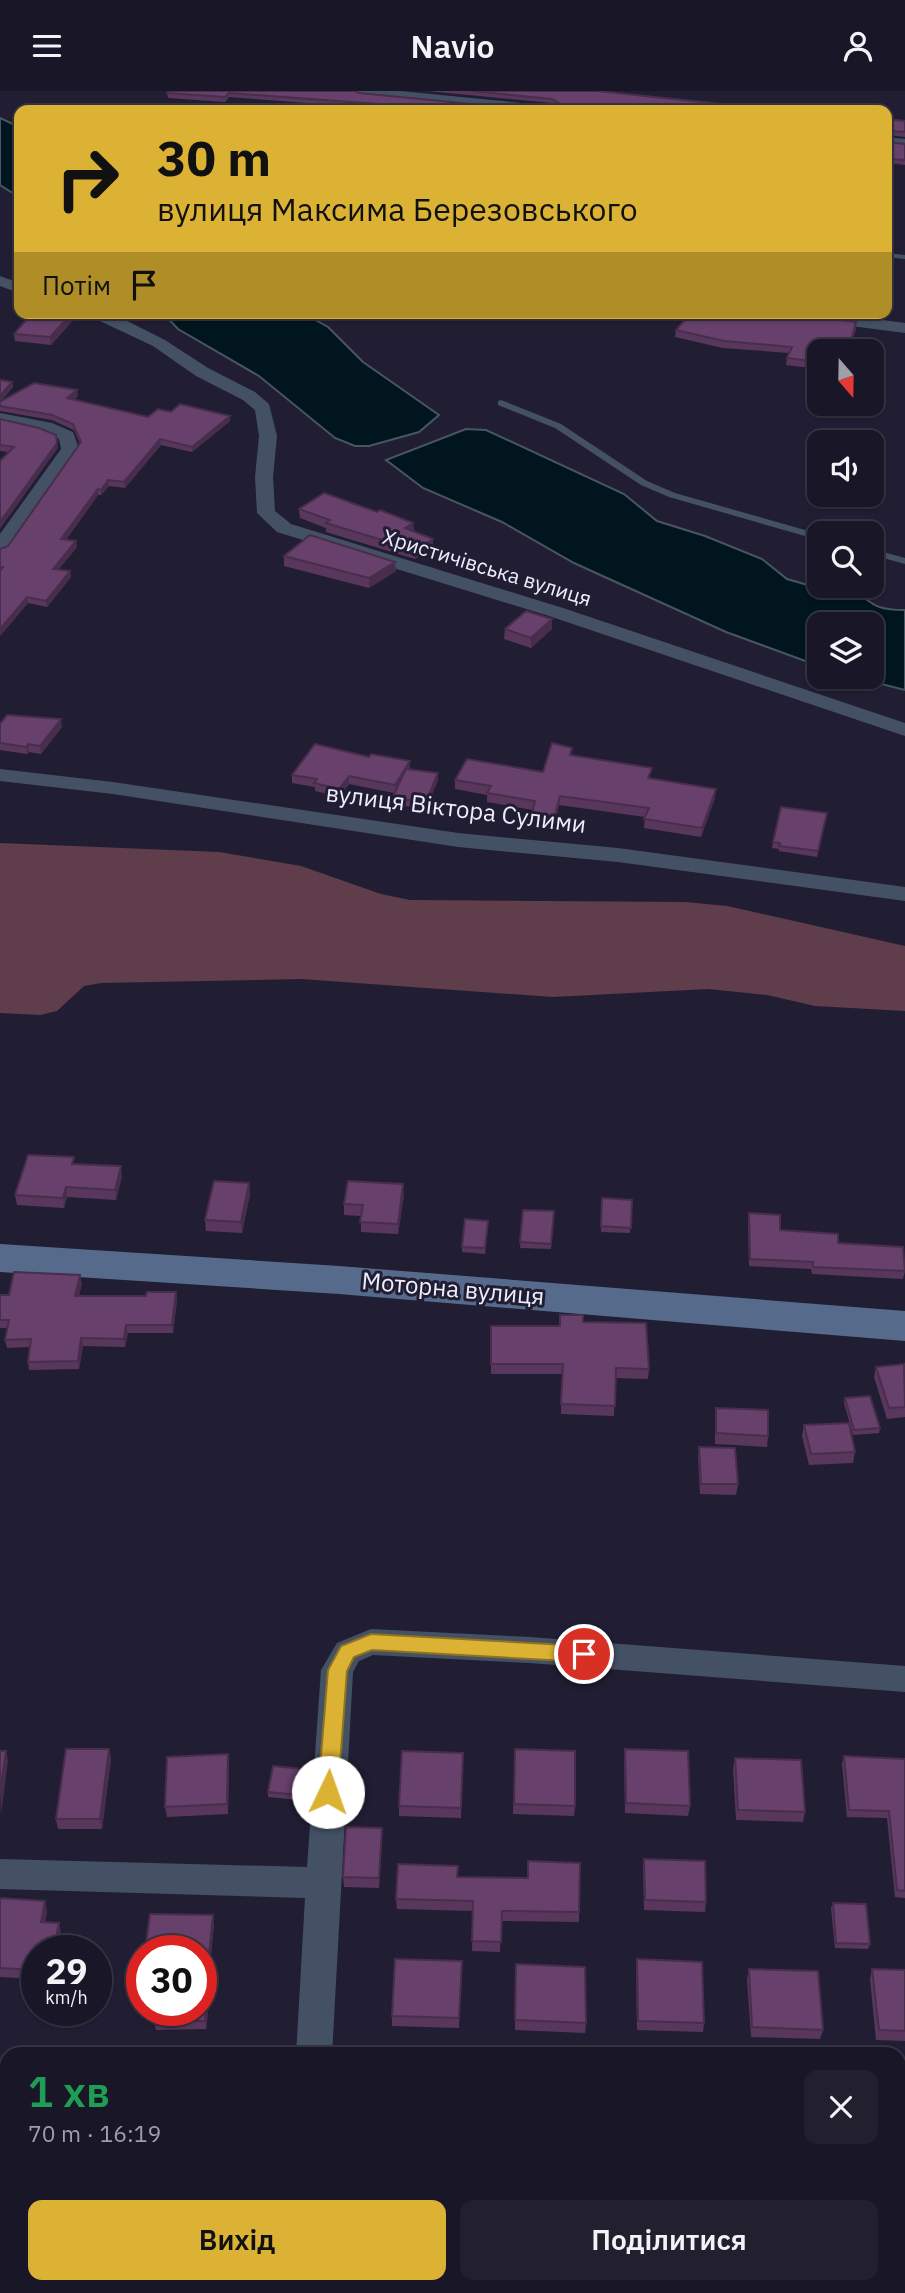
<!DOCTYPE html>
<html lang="uk">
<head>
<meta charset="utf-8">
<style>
  :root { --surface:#191627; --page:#221f2f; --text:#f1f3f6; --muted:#9f9fa7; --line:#373544; --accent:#dbb233 }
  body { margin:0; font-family:"IBM Plex Sans",sans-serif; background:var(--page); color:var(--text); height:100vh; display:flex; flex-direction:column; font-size:26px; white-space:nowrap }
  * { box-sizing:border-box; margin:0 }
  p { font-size:23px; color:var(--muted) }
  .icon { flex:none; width:38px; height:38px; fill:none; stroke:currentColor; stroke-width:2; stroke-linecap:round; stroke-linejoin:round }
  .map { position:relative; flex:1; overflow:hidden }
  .drawer { position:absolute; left:0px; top:1956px; width:906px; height:247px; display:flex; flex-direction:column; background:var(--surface); border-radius:21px 21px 0 0; box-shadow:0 2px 5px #0004,0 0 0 2px var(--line) }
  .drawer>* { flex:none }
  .top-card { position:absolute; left:14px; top:14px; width:878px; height:214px; border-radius:14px; box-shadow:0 2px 5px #0004,0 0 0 2px var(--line); background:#dbb233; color:#111; overflow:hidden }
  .needle { width:46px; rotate:160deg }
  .buttons { position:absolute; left:807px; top:248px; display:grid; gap:14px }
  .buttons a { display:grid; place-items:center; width:77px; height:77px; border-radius:14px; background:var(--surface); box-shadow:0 2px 5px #0004,0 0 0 2px var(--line); font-size:35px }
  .speed { position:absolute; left:21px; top:1844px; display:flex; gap:14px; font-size:35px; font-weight:700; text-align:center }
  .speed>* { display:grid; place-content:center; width:91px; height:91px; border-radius:50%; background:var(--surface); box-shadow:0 2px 5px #0004,0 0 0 2px var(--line); line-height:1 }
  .speed small { font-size:18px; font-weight:400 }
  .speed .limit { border:10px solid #d22; background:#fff; color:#111 }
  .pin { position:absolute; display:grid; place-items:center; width:60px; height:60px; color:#fff; margin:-30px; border:4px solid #fff; border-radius:50%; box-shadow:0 2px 7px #0007 }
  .me { position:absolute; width:77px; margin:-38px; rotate:3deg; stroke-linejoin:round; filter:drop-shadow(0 0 5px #0008) }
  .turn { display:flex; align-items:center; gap:24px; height:147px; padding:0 28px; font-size:32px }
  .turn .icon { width:91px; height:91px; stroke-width:2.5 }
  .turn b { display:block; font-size:49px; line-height:60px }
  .then { display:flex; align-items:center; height:66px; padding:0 28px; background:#0003; gap:14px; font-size:26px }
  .round { display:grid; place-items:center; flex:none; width:74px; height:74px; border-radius:14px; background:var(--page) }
  .overview { display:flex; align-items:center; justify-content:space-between; height:119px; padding:0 28px }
  h1 { font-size:42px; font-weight:600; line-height:52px; color:#1e9e55 }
  .button { display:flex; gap:14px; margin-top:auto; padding:14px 28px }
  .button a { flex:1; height:80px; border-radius:14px; background:var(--accent); color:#111; font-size:28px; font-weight:600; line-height:80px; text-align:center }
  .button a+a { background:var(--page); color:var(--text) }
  header { display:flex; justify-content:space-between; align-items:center; height:91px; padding:0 28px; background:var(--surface); font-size:32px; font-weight:600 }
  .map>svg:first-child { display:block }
  .green { fill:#603d4b }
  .water { fill:#01151e; stroke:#485661; stroke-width:2 }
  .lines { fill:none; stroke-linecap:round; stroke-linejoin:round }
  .lane { fill:#445165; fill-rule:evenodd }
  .street { fill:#445165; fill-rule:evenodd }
  .secondary { fill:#566b8c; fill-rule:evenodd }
  .wall { fill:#59375d }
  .shaded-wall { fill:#482d4c }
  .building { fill:#67406c; stroke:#482d4c; stroke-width:2 }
  .route { fill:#dbb233; stroke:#8e7421; stroke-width:2 }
  .labels { text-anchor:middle; stroke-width:6; stroke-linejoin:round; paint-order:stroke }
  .far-street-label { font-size:21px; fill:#eeedfc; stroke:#211e34 }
  .street-label { font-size:24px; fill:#eeedfc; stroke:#211e34 }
</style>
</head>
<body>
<header><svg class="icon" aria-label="menu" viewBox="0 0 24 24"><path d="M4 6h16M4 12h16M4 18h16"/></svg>Navio<svg class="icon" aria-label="person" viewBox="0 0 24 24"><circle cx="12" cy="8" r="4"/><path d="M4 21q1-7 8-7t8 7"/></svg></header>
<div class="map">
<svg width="905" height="2202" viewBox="0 0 905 2202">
  <rect width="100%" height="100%" fill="#211e34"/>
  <path class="green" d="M0,752l219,9 82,14 80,28 29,6 275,2 42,4 178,40v65l-90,-5 -48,-11 -59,-6 -155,8 -252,-18 -200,4 -17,3 -27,25 -17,4 -40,-2z"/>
  <path class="water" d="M0,27l19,9v70l-19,-12z
    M163,222h140l25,14 35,35 76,53 -20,17 -50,14h-14l-20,-8 -76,-62 -81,-47z
    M466,338l20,1 138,64 33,27 48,15 57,23 25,20 31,9 28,-2c27,14 22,24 59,24v80l-51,-13h18v-52h-53v41l-93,-34 -152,-69 -72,-41 -79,-34 -37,-28z"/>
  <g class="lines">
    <path class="lane" d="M887,162l18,2v4l-18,-2z
      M501,309l60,24 86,57 28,12 144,41v6l-150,-43 -28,-12 -86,-57 -57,-23v-4z
      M872,458l33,9v6l-33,-9z"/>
    <path class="street" d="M352,0h48l152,15 7,4h-46l-154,-15z
      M887,46l18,2v8l-18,-2z
      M0,185l19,7v10l-19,-7z
      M83,222h24l18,7 40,20 43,28 47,24 14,12 8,32 -4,41 2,34 16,13 272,84 342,115v13l-356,-120 -272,-84 -20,-19 -2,-36 4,-41 -4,-26 -12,-10 -47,-24 -43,-30z
      M782,222h47l76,10v10l-115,-15z
      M0,322l52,10 21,9 6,17 -72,102 -7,2v-19l61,-85 -2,-10 -18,-8 -41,-8z
      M0,678l113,13 345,51 160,15 287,39v14l-287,-39 -160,-15 -345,-53 -113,-13z
      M371,1538l159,8 375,29v26l-375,-29 -157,-8 -14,6 -6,11 -21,383h-36l9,-157 -305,-9v-30l307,8 14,-197 16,-27z
      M900,2163l5,1v38l-17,-6h12z"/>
    <path class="secondary" d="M0,1153l339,22 566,45v30l-566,-47 -339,-22z"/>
  </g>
  <path class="wall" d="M164,0h191l4,2 154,15h46l-7,-5 -125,-12h171l179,19h-379l-169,-13 -4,5 -57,-4 -1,-5 2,-2z
    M887,28l18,2v16l-18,-2z
    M887,51l18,2v21l-18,-2z
    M76,226l-25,28 -36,-4 -1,-7z
    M856,231v7l-7,23h-30v17l-33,-4 1,-7 2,-5 -66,-5 -48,-11 1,-7z
    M0,289l12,2 1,5 -12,14 77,-5 -5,4 75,17 82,4 -38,31 -31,-7 -36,43 -16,-2 -8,9h-3l-32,45 11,7 -18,22 11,2 1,6 -24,30 -19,-4 -28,33v-87l8,-3 72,-102 -6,-14 -22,-10 -52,-9z
    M0,328l58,29 -49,4 -9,-1z
    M299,418l78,3 36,11 1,8 19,17 -18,11 -89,-27v-4l-26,-10z
    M284,465l112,15 -27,17 -85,-22z
    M552,528v10l-21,19 -27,-9 1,-10z
    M0,633l62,3 -21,27 -12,-2 -2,2 -27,-4z
    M572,657l-1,8 144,42 -14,39 -57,-9 1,-11 -86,-12 -5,23 -23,-2v-9l2,-7 -46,-8v-7l-32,-6v-9l88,-8z
    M410,678l28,4v7l-12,29 -34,-5v-6l2,-5 -45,-9 -9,13 -25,-6v-4l-23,-4v-8z
    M826,728l-9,38 -38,-6v-2l-7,-1 1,-6z
    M75,1073l47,12 -6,24 -49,-3 -3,11 -47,-3 -2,-10z
    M249,1092l1,11 -8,39 -36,-2 -1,-11z
    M404,1104l-6,39 -37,-2v-16l-17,-1v-11z
    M602,1107l30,2 -2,33 -29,-1z
    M523,1119l31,1 -3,38 -31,-1z
    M749,1122l31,17 58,13 67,28 -2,8 -91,-5 -1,-5 -62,-3 -1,-45z
    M488,1135l-3,28 -23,-2v-5z
    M82,1192l-3,13h67l30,-4 1,8 -4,33h-45l-3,14 -42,-1 -4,23 -50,1 -1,-8 2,-15 -23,1 -2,-8 3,-12h-8v-33h9z
    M560,1224l23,7 66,47 -1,10 -33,-1 -1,38 -53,-2 1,-40h-71v-48h68z
    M876,1276h29v50l-18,2 -13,-42z
    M845,1307l35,30 -1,5 -26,2 -9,-32z
    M716,1317l52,28 -1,11 -52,-3v-25z
    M804,1334l51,27 -2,11 -44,2 -7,-29z
    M699,1356l39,37 -2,11 -36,-1 -2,-36z
    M109,1658l2,10 -9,70h-44l-2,-10z
    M515,1658l60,57 -1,10 -61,-2z
    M625,1658l65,57 -2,10 -63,-3 -1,-54z
    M463,1662l-2,65 -62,-2v-10z
    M228,1663l1,10 -1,50 -61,3 -2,-10z
    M844,1665l61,3v139l-10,-1 -8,-79 -40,-1 -5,-53z
    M735,1667l70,54 -2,10 -67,-2 -3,-52z
    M303,1684l-5,25 -30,-3v-5z
    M382,1747l-3,50 -35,-1 -1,-10z
    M644,1768l62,43 -1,10 -61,-2 -1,-41z
    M458,1786l121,35v10l-78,-1 -1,31 -28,-1 1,-40 -76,-2 -1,-10z
    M0,1807l47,13 -2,12 16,10 -4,18h-20v28l-37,-2z
    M833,1812l37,41 -2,5 -33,-1 -4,-40z
    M214,1833l-7,70 2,9 -3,26 -50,1 -2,-9z
    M637,1868l67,64 -1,9 -66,-2 -1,-61z
    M462,1870l-3,67 -67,-2v-10z
    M516,1873l70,59 -1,10 -70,-3z
    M749,1878l74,61 -3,9 -69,-2 -4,-58z
    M872,1878l33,1v71l-29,-1 -6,-61z"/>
  <path class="shaded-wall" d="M72,222h3l1,4 -25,28 -1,-8z
    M856,231v7l-7,23h-1z
    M12,291l1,5 -13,15v-6z
    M77,299l1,6 -10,8 -1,-6z
    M230,325v5l-38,31v-5z
    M160,348l1,6 -36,43 -1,-6z
    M57,352l1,5 -58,81v-7z
    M108,389l1,6 -8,9v-5z
    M98,398v6l-36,50 -1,-6z
    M413,432l1,9 -9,-4z
    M433,448v9l-18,11v-9z
    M76,450l1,6 -23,28 -1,-6z
    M395,471l1,9 -27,17v-10z
    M70,480l1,6 -24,30 -1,-6z
    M27,506l1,6 -28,33v-7z
    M552,528v10l-21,19v-10z
    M61,628l1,8 -21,27 -1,-8z
    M28,653l1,8 -2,2 -1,-7z
    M410,670v8l-15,24v-8z
    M438,682v7l-12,29v-7z
    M349,685v8l-9,13 -1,-8z
    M716,698l-1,9 -14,39 1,-9z
    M560,705l-1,9 -5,23v-9z
    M121,1075l1,10 -6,24 -1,-10z
    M249,1092l1,11 -8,39 -1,-11z
    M403,1093l1,11 -6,39v-10z
    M66,1096l1,10 -3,11 -1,-10z
    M80,1184l2,8 -5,21 -2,-8z
    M176,1201l1,8 -4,33 -1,-8z
    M126,1234l2,8 -3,14 -1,-8z
    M81,1247l2,8 -4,23 -1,-8z
    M109,1658l2,10 -9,70 -2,-10z
    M6,1660l2,10 -7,54 -1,-23z
    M228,1663l1,10 -1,50 -1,-10z
    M303,1678v6l-5,25v-5z
    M382,1737v10l-3,50v-10z
    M45,1810l2,10 -4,21 -2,-10z
    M213,1824l1,9 -8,79 -1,-9z
    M59,1832l2,10 -4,18h-4z
    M208,1903l1,9 -3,26 -1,-8z"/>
  <path class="building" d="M169,0h186l4,2 154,15h46l3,-3 -10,-6 -81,-8h127l179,19h-348l1,-2 -201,-15 -4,4 -58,-4z
    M887,28l18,2v11l-18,-1z
    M887,51l18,2v16l-18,-1z
    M32,222h40l-22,24 -36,-3z
    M691,222h98l67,9 -8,30h-29v10l-32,-4 5,-11 -68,-6 -48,-11z
    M0,289l12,2 -12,14z
    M34,292l43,7 -10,8 81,19 10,-8 13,3 9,-8 50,12 -38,31 -32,-8 -36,43 -16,-2 -7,10 -3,-1 -37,50 15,2 -23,28 17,2 -24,30 -19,-4 -27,32v-58l3,-4h-3v-18l8,-3 73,-104 -8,-18 -21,-9 -52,-9v-4z
    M0,328l39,9 17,7 1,8 -57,79v-61l14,-14 -14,-2z
    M324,402l53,19 3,-2 33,13 -8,5 28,11 -18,11 -89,-27 4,-3 -31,-11z
    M310,444l85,27 -26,16 -85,-22z
    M526,520l26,8 -21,19 -26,-9z
    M7,624l54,4 -21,27 -12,-2 -2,3 -26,-4v-19z
    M552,652l20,5 -2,7 82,13 -4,10 68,11 -14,39 -58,-9 5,-11 -89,-12 -6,23 -23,-2 4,-16 -48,-8 4,-7 -36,-6 12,-21 76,13z
    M315,653l54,13 2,-3 39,7 -15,24 -46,-9 -10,13 -25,-6 3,-4 -25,-4z
    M406,678l32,4 -12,29 -34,-4z
    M781,716l46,6 -9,38 -39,-5 1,-3 -7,-1z
    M28,1064l46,2 -2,7 49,2 -6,24 -49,-3 -3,11 -48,-3z
    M214,1090l35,2 -8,39 -36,-2z
    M348,1090l55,3 -5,40 -38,-2 3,-17 -19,-1z
    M602,1107l30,2 -1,28 -30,-2z
    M523,1119l31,1 -3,33 -31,-2z
    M749,1122l31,2v15l58,4v9l65,4 2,24 -92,-4v-5l-63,-3z
    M465,1128l23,2 -3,27 -23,-1z
    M14,1181l66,3 -5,21h71l1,-4h29l-4,33h-46l-2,14 -43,-1 -3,23 -50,1 3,-23 -26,1 4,-20h-9v-25h9z
    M560,1224h23v7l63,1 3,46 -33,-1 -1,38 -54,-2 2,-40h-72v-38h69z
    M904,1273l1,43 -16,1 -13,-41z
    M870,1305l10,32 -26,2 -9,-32z
    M716,1317l52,2v26l-52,-3z
    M849,1332l6,29 -44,2 -7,-29z
    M699,1356l36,1 3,36h-37z
    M66,1658h43l-9,70h-44z
    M515,1658l60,2v55l-61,-2z
    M625,1658l63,2 2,55 -64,-3z
    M0,1660h6l-6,41z
    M402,1660l61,2 -2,55 -62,-2z
    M228,1663l-1,50 -62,3 2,-50z
    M844,1665l61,3v132l-8,-1 -8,-79 -40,-1z
    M735,1667l66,2 4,52 -67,-2z
    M273,1675l30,3 -5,26 -30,-3z
    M346,1736l36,1 -3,50 -36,-1z
    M644,1768l61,2 1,41 -61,-2z
    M528,1770l52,2 -1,49 -77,-1 -1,31 -29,-1 1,-40 -77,-2 2,-35 60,2 -1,11 71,1z
    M0,1807l45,3 -4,21 18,1 -6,28h-16v19l-37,-2z
    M833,1812l33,1 4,40 -34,-1z
    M150,1823l63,1 -8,79h3l-3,27h-51l1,-10h46v-60h-56z
    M395,1868l67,2 -3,57 -67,-2z
    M637,1868l65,3 2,61 -66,-2z
    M516,1873l69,3 1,56 -71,-3z
    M749,1878l69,2 5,59 -71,-3z
    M872,1878l33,1v61l-26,-1z"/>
  <path class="route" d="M371,1543l213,12 7,3 3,5 -3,6 -7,2 -212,-12 -18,7 -7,14 -9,121 -3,6 -7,3 -7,-3 -3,-6 10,-122 13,-24z"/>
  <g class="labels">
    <g class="far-street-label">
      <text transform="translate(487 477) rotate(17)" y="7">Христичівська вулиця</text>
    </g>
    <g class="street-label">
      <text transform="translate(456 718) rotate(7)" y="8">вулиця Віктора Сулими</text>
      <text transform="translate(453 1198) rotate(5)" y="8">Моторна вулиця</text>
    </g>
  </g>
</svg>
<div class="buttons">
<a><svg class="needle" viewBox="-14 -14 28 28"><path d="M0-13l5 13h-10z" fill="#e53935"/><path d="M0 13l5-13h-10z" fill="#9f9fa7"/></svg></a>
<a><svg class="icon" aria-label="sound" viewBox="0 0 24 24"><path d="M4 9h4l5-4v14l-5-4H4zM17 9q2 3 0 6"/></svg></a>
<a><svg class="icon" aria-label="search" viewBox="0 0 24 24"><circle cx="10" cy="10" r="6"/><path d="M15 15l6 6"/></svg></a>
<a><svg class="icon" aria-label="layers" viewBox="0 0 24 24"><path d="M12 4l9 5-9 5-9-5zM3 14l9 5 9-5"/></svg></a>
</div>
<div class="speed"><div>29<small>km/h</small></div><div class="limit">30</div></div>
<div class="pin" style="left:584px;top:1563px;background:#d93025"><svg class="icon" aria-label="arrive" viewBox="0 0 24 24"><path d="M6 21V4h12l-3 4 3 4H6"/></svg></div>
<svg class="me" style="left:328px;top:1701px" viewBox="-20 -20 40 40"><circle r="19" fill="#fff"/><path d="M0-13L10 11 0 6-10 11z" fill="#dbb233"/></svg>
<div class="top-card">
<div class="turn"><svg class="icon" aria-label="right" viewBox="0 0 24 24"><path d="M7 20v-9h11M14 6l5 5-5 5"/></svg><div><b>30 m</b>вулиця Максима Березовського</div></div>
<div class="then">Потім<svg class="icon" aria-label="arrive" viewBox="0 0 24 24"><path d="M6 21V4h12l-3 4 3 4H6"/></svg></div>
</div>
<section class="drawer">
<div class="overview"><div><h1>1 хв</h1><p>70 m · 16:19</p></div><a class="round"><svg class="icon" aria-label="close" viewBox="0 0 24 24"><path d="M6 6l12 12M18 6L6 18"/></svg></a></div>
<div class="button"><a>Вихід</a><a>Поділитися</a></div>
</section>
</div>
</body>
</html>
